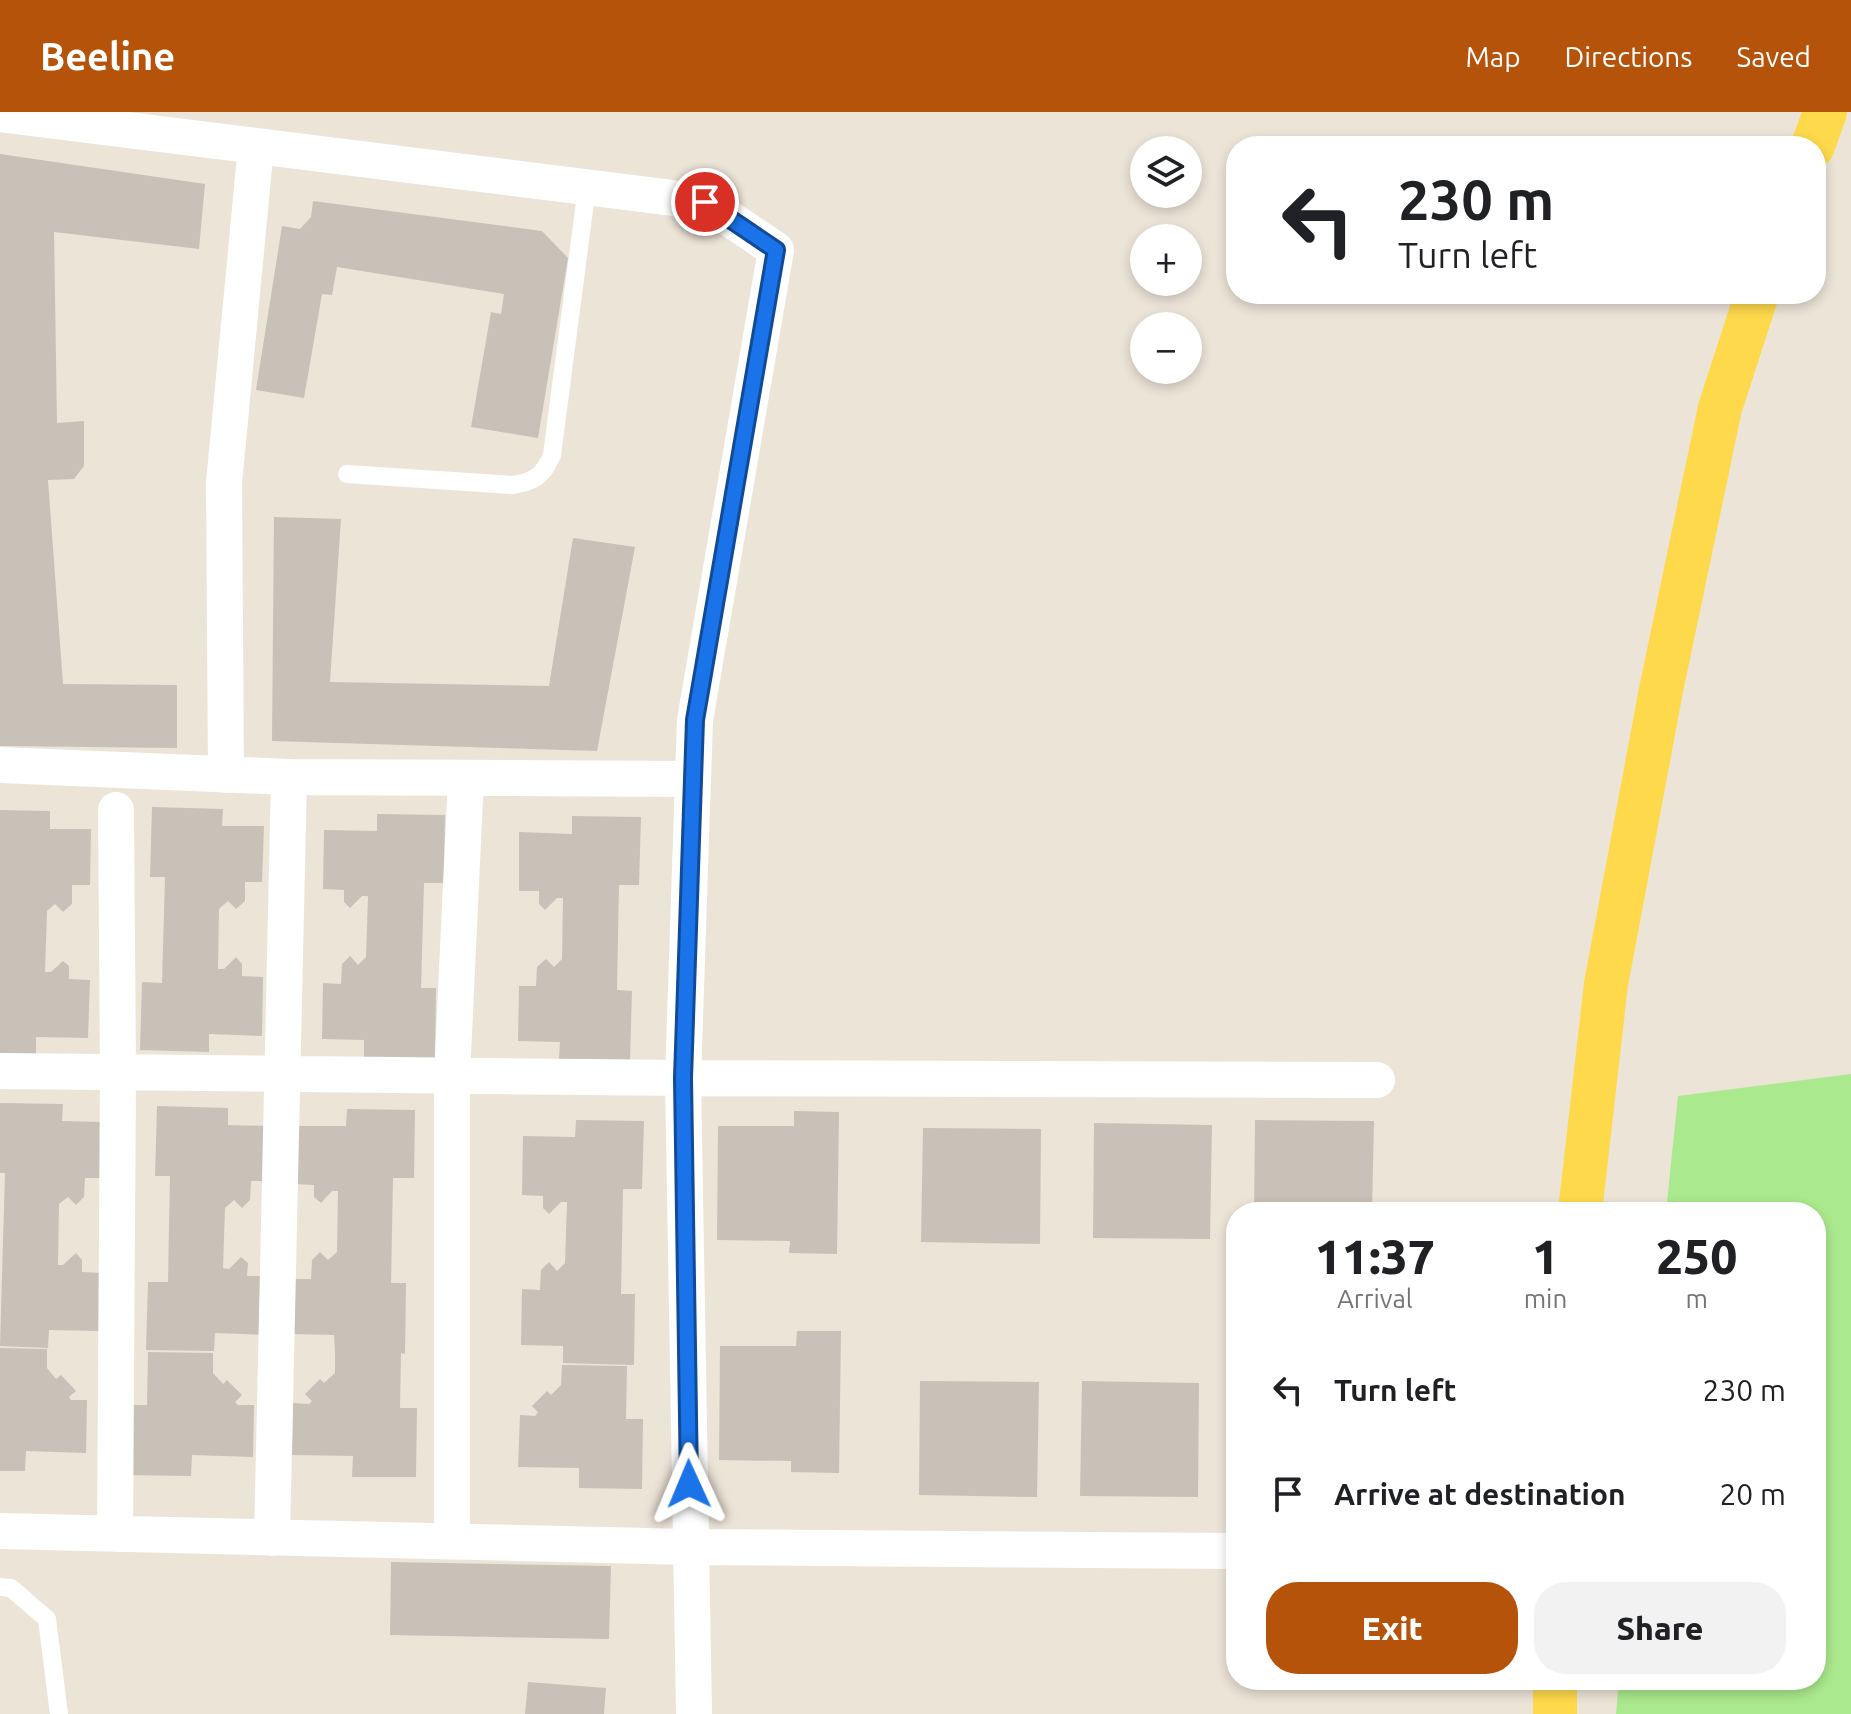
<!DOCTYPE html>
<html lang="en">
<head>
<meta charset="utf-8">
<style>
  :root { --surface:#fff; --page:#f2f2f2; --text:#202124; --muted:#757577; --accent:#b45309 }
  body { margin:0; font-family:Ubuntu,sans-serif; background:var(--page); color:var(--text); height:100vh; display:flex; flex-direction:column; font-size:30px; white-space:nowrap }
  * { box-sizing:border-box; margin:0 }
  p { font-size:26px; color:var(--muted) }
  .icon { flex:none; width:44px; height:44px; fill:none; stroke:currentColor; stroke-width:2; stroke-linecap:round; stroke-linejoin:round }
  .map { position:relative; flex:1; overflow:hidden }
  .drawer { position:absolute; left:1226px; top:1090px; width:600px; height:488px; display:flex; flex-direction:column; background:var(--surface); border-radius:32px; box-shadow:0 4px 12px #0003 }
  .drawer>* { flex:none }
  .guide { position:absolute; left:1226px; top:24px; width:600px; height:168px; border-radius:32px; box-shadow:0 4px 12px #0003; background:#fff; color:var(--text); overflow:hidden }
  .tools { position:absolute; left:1130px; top:24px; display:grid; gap:16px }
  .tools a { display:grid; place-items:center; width:72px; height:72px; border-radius:50%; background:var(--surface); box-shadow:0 4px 12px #0003; font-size:40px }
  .pin { position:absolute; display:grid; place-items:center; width:68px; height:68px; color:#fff; margin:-34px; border:4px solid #fff; border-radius:50%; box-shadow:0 2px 8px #0007 }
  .me { position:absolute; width:88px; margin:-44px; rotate:359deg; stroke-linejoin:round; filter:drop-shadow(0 0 6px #0008) }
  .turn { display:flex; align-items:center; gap:28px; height:168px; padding:0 40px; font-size:36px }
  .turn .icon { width:104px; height:104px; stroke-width:2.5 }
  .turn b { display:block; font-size:56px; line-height:68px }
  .eta { display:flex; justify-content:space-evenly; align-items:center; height:136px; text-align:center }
  .eta b { font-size:48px; font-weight:800; line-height:56px }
  .primary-button { display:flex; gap:16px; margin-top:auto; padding:16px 40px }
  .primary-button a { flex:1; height:92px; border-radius:32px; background:var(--accent); color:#fff; font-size:32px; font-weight:800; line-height:92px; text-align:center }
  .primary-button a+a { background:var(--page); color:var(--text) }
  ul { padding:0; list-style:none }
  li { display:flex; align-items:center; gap:24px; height:104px; padding:0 40px }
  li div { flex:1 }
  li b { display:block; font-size:30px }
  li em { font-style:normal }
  header { display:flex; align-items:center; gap:48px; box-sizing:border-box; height:112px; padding:0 40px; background:var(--accent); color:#fff }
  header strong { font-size:38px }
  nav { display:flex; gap:44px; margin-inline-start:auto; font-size:28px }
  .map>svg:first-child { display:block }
  .green { fill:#abe98e }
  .building { fill:#c7c1b8 }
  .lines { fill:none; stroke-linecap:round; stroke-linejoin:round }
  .lane { stroke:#fff; stroke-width:18 }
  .street { stroke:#fff; stroke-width:36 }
  .primary { stroke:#fed94b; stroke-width:44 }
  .route-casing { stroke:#114b97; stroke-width:20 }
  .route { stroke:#1a73e8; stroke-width:14 }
</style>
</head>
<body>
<header>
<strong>Beeline</strong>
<nav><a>Map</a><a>Directions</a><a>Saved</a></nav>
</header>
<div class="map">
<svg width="1851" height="1602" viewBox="0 0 1851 1602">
  <rect width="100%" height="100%" fill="#ede4d8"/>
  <path class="green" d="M1851,962v640h-235l3,-34h197v-468h-150l12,-116z"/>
  <path class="building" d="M0,42l205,30 -6,65 -145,-17 3,191 27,-2v45l-10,13 -26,1 15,204 114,1v63l-177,-2z
    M313,89l229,30 26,27 -30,180 -67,-11 20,-115 10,2 3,-20 -167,-27 -5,28 -10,-1 -18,104 -48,-8 26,-164 18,3 11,-12z
    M274,405l67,2 -11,163 219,4 24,-148 62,9 -38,204 -325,-10z
    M152,695l71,2 -1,17h42l-2,56h-17v19l-9,8 -8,-8 -9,8 -1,60h6l12,-12 6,7v12l21,1 -1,59 -53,-2v18l-69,-2 2,-68 20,1 3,-106h-15z
    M0,698l50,1v18h41l-1,56h-18v19l-9,8 -8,-8 -8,7 -2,61h6l12,-11 6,5v13l21,1 -2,58 -52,-1v18l-36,-1z
    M377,702l68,1 -1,68h-20l-3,105h15l-1,71 -71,-2v-17l-42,-1 1,-56 18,1 1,-20 8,-8 8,9 8,-8 2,-61h-6l-12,12 -6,-6v-12l-21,-1 1,-59 53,1z
    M572,704l69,1 -2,68h-20l-2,105 15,1 -2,69 -71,-1 1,-17 -42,-1 1,-55h17l1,-19 9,-8 8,8 8,-8 1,-61h-6l-12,12 -6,-6v-13h-20v-59l53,2z
    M0,991l63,1 -1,17 42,1 -2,56h-17l-1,19 -8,8 -8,-8 -9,7 -1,61h5l13,-12 6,7v12l20,1 -1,58 -52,-1 -1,18 -48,-2 5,-173h-5z
    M157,994l71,2v17l42,1 -2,55h-17l-1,19 -8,8 -8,-8 -9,8 -2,60 6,1 12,-12 7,6 -1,13h22l-2,59 -52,-2 -1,18 -68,-1 2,-68h20l2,-106h-15z
    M347,997l68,1 -1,68h-21l-2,105h15l-1,71 -4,-1 -1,55h17l-1,69h-64l1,-21 -61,-1 1,-52 16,1 3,-3 -7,-7 15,-15 4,4 11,-10v-21l-1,-17 -41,-1 1,-55h17l1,-19 8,-8 8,8 9,-8 1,-61h-6l-11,12 -7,-6v-12l-21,-1 1,-58h52z
    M794,999l45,1 -2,142 -48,-1 1,-12 -73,-1 1,-114h76z
    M576,1008l68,1 -2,68h-19l-2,105h14l-1,71 -71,-2v-17l-42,-1 1,-56 18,1 1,-20 8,-8 8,9 8,-8 2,-61h-6l-12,12 -6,-6v-12l-21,-1 1,-59 52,1z
    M1255,1008l119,1 -2,91h-118z
    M1094,1011l118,2 -2,114 -117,-1z
    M923,1016l118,1 -1,115 -119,-2z
    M797,1219h44l-2,142 -48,-1v-11l-72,-1 1,-114h76z
    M0,1236l47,1v19l9,11 5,-4 15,16 -7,6 2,3h16l-1,53 -60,-2 -1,20h-25z
    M148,1240l65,1v20l10,11 4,-4 15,15 -7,7 3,3h16l-1,52 -61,-2 -1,21 -63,-1 1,-70h18z
    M562,1253l65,1 -1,53h17l-1,70 -63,-1v-20l-61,-1 2,-52 15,1 3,-4 -6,-6 15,-15 4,4 10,-10z
    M920,1269l119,1 -2,115 -118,-2z
    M1082,1269l117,2 -1,114 -118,-1z
    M391,1450l220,4 -2,73 -219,-4z
    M528,1570l78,6 -2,26h-79z"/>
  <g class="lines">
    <path class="lane" d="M347,362l165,11c22,-3 31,-9 40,-30l35,-268
      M0,1475l11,1 36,31 12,95"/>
    <path class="street" d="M0,2l705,88 71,48 -81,470 -12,358 -683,-7
      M0,653l289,12 404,2
      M226,663l-2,-292 32,-337
      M0,1419l690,16 546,4
      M115,1422l3,-461 -2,-263
      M272,1426l17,-761
      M452,1429v-465l14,-298
      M694,1602l-11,-636 694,2"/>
    <path class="primary" d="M1813,34l12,-34
      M1580,1100l26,-228 55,-294 59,-282 37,-114
      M1555,1602v-34"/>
  </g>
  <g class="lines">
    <defs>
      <path id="route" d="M689,1372l-6,-406 12,-358 81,-470 -71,-48"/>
    </defs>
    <use href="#route" class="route-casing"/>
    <use href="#route" class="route"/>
  </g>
</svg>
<div class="tools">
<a><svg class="icon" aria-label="layers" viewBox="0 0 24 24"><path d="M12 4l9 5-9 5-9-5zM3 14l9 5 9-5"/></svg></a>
<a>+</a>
<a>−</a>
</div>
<div class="pin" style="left:705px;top:90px;background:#d93025"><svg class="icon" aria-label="arrive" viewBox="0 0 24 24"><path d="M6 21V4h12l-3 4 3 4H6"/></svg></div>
<svg class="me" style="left:689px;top:1372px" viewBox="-20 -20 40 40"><path d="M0-17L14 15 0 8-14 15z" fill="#1a73e8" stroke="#fff" stroke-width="4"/></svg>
<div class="guide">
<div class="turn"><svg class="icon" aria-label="left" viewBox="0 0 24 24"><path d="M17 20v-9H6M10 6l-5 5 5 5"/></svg><div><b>230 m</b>Turn left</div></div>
</div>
<section class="drawer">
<div class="eta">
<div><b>11:37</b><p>Arrival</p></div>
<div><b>1</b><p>min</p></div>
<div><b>250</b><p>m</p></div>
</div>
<ul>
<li><svg class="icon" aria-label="left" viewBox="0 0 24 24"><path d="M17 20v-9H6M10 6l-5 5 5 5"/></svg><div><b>Turn left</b></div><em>230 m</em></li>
<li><svg class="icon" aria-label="arrive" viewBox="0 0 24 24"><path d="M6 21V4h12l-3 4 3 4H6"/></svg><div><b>Arrive at destination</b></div><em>20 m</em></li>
</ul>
<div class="primary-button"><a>Exit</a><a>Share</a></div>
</section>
</div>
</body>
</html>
